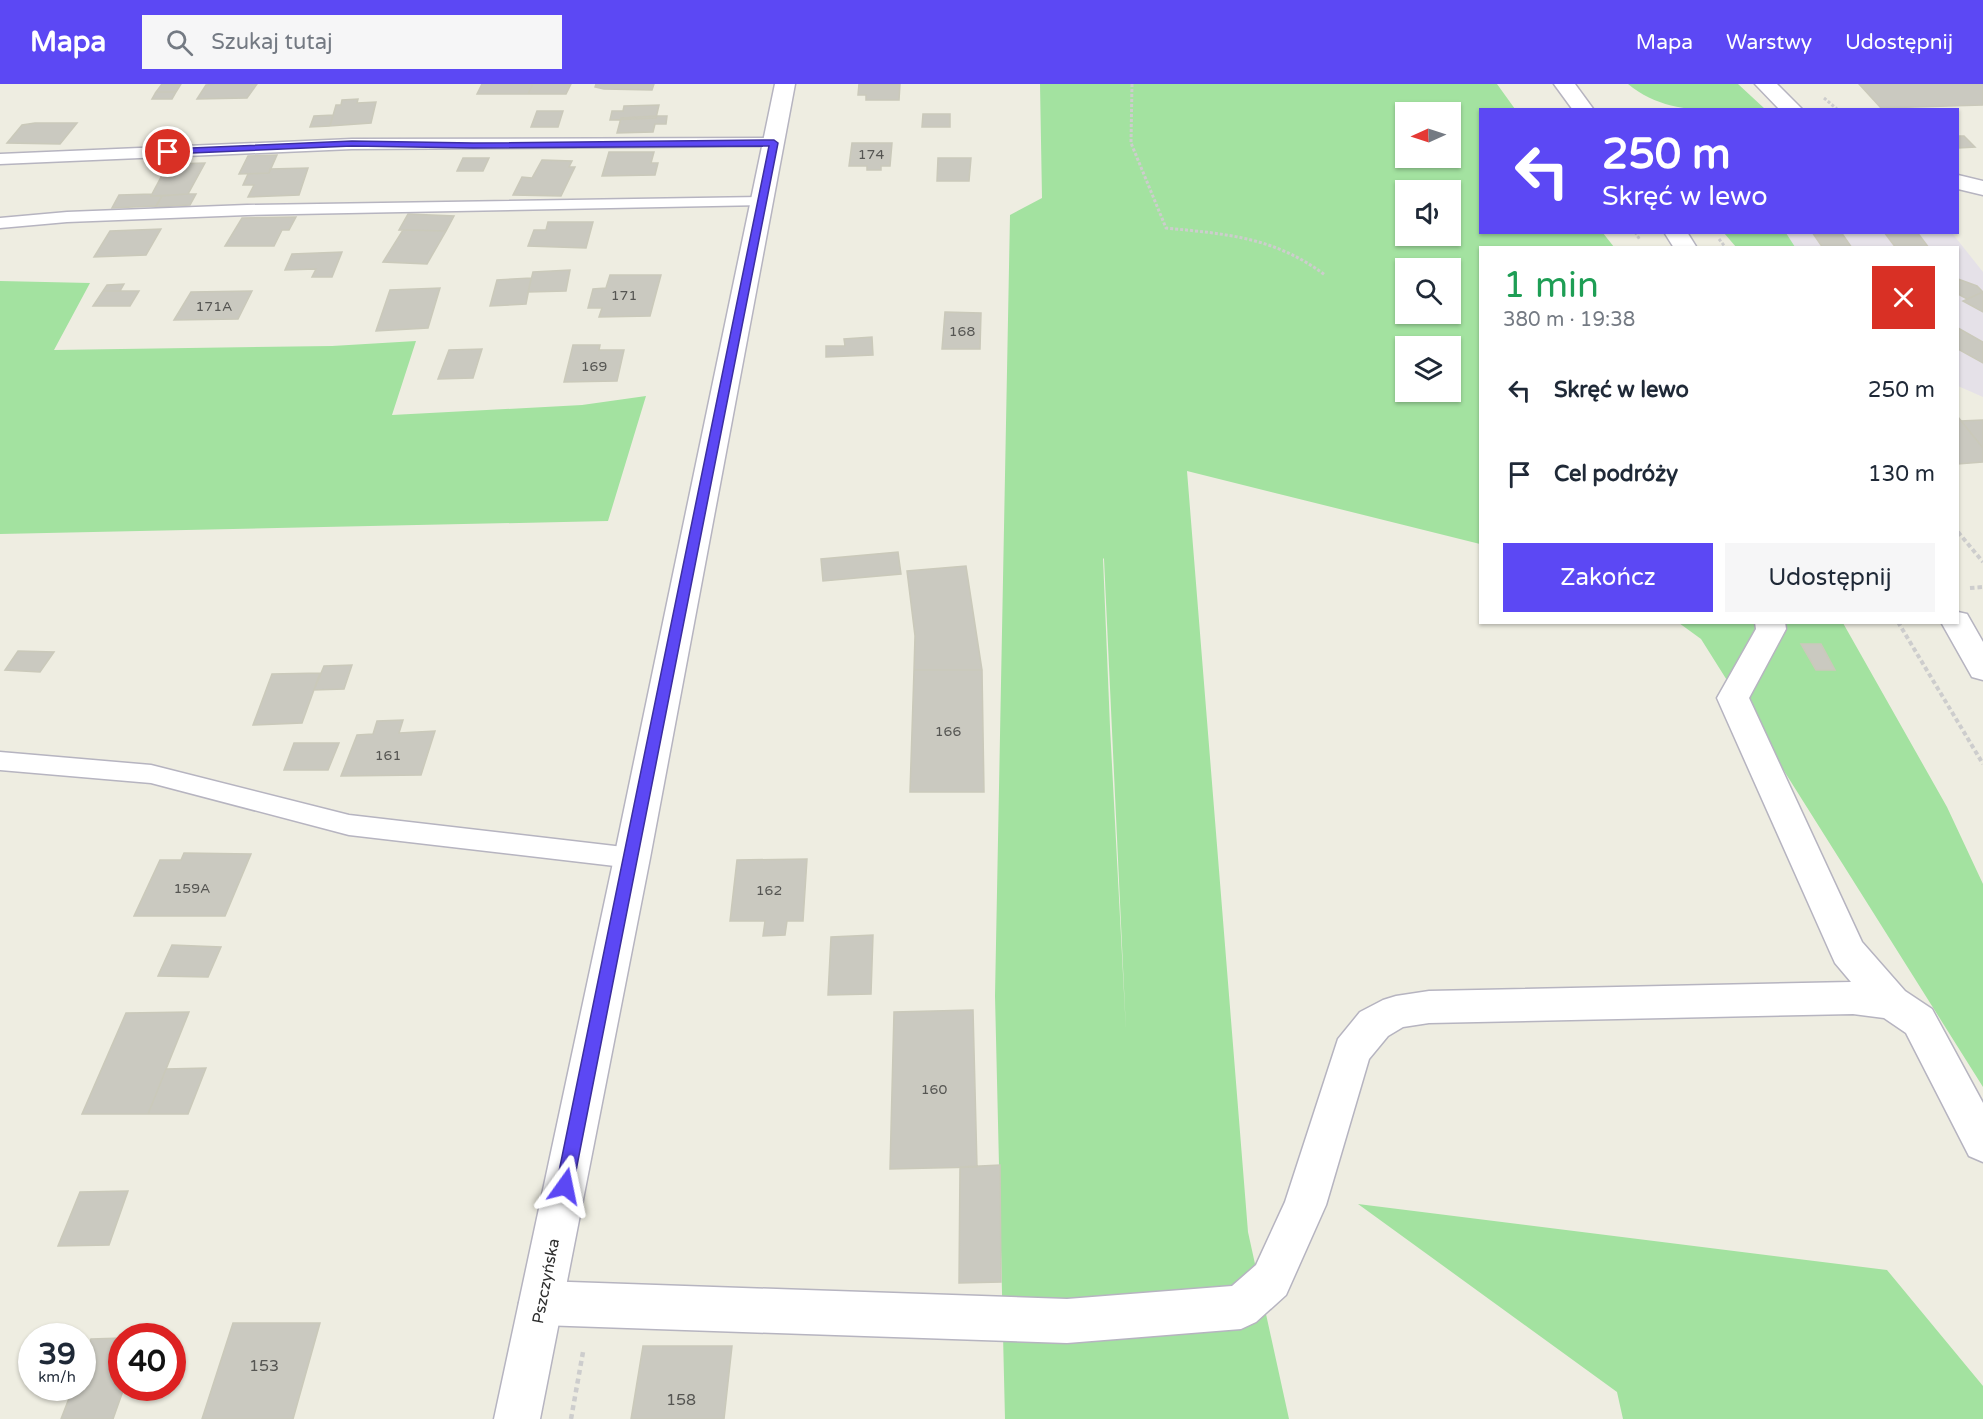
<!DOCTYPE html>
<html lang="pl">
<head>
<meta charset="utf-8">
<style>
  :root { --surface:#fff; --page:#f6f6f7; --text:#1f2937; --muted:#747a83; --accent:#5c48f4 }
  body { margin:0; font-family:"Varela Round",sans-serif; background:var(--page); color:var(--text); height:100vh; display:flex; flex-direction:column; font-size:22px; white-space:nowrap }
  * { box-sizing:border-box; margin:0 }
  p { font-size:20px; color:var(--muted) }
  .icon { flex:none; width:33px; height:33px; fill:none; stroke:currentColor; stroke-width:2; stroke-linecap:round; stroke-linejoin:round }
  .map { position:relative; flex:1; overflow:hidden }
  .side { position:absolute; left:1479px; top:162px; width:480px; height:378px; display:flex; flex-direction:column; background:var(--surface); border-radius:0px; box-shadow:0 2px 4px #0004 }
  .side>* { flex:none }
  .top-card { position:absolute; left:1479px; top:24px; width:480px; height:126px; border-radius:0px; box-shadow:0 2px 4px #0004; background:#5c48f4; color:#fff; overflow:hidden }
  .needle { width:39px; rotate:267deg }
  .fabs { position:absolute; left:1395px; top:18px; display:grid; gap:12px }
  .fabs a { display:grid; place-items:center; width:66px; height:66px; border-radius:0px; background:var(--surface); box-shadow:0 2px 4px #0004; font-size:30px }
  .speed { position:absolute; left:18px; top:1239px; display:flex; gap:12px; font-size:30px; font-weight:700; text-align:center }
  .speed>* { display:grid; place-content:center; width:78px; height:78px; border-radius:50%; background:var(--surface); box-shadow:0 2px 4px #0004; line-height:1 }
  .speed small { font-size:15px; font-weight:400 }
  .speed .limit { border:9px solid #d22; background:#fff; color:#111 }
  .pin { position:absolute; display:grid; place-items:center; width:51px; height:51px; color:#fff; margin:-26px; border:3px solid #fff; border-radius:50%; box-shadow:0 2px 6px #0007 }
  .me { position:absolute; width:66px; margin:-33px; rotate:12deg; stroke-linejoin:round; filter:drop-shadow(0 0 4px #0008) }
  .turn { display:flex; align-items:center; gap:21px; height:126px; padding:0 24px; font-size:27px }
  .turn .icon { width:78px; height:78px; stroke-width:2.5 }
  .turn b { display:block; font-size:42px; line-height:51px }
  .round { display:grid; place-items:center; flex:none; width:63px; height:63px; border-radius:0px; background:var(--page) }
  .overview { display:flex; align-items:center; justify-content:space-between; height:102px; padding:0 24px }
  h1 { font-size:36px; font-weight:600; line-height:45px; color:#1e9e55 }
  .primary-button { display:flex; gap:12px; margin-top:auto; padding:12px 24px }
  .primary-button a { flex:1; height:69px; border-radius:0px; background:var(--accent); color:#fff; font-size:24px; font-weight:600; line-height:69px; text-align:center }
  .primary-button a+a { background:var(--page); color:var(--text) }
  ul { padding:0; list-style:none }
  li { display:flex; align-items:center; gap:18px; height:84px; padding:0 24px }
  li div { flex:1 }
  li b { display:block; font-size:22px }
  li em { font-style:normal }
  header { display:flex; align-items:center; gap:36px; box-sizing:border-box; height:84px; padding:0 30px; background:var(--accent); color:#fff }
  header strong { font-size:28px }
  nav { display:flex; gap:33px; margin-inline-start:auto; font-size:21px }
  .search { width:420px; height:54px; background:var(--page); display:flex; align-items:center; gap:15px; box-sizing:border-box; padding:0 21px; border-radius:0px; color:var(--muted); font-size:22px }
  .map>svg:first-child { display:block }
  .industrial { fill:#e5e1e8 }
  .green { fill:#a3e2a0; fill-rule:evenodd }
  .building { fill:#cac9c0; stroke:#cac9ba; stroke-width:1.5 }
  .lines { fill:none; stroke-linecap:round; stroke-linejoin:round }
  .service-casing { stroke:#b6b4c0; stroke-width:3 }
  .minor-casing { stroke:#b6b4c0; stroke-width:3 }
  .tertiary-casing { stroke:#b6b4c0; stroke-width:3 }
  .path-far2 { stroke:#cdcdcd; stroke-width:3; stroke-dasharray:3 2; stroke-linecap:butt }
  .path-far1 { stroke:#cdcdcd; stroke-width:4; stroke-dasharray:4.5 3; stroke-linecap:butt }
  .path { stroke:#cdcdcd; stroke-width:4.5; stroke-dasharray:5 4; stroke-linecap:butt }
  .service { fill:#fff; fill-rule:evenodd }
  .minor { fill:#fff; fill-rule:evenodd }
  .tertiary { fill:#fff; fill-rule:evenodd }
  .route { fill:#5c48f4; stroke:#3c2f9f; stroke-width:1.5 }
  .labels { text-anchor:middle; stroke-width:5; stroke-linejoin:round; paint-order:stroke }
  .number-label { font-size:14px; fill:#555552 }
  .street-label { font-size:16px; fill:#2e2e2e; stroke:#fff }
  .near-number-label { font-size:16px; fill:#555552 }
</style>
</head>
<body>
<header>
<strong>Mapa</strong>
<div class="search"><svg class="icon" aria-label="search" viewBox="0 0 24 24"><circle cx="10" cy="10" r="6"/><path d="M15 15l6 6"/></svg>Szukaj tutaj</div>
<nav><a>Mapa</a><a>Warstwy</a><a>Udostępnij</a></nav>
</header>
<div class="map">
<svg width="1983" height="1335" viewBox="0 0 1983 1335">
  <rect width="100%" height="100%" fill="#eeede1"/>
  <path class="industrial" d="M1767,149h185l31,39v125l-25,-11v-138l-179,-1z"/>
  <path class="green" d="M1040,0h457l18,25 -35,1v122l123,1 11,14 -134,1v296l-293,-73 61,761 41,187h-284l-10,-423 15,-781 32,-17zM1406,28h44v46h-44zM1406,106h44v46h-44zM1406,184h44v46h-44zM1406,262h44v46h-44zM1103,474l1,1 22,472 -16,-304z
    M1628,0h110l27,25c-48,1 -97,8 -137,-25z
    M1724,149h62l9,14h-59z
    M0,197l90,2 -36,67 278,-4 84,-5 -24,74 190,-10 64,-9 -38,125 -608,13z
    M1679,539h164l104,184 36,77v203l-282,-448z
    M1358,1120l529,66 96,116v33h-360l-6,-27z"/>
  <path class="building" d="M162,0h19l-5,8h-20z
    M216,0h41l-10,14 -50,1 9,-14z
    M482,0h51l-5,10h-51z
    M533,0h38l-5,10h-38z
    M596,0h58l-2,6 -48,-1 -9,-2z
    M859,0h41l-1,16h-33v-5h-8z
    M1859,0h124v21l-102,3z
    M156,8h20l-4,7h-20z
    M358,15l-1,4 19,-1 -5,21 -41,3 6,-21h5l1,-5z
    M659,21l-3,13 -46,2 2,-9h11l1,-5z
    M537,27h26l-5,16h-27z
    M923,30h27v13h-28z
    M333,31l-3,11 -20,1 4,-11z
    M656,32h11l-1,8h-11l-2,8 -36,1 4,-15z
    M35,39h42l-17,21 -53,-1 15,-18z
    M1958,52h6l11,11 -17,1z
    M852,59h40l-2,23h-9v4h-14v-4h-18z
    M609,68h45l-3,11h7l-3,12 -53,1z
    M277,71l-8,18 -30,1 9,-18z
    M463,74h26l-6,13h-26z
    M938,74h33l-2,23h-32z
    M542,76l30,1 -3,6h6l-14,29 -48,-1 9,-18 10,1z
    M205,79l-17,31 -37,2 17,-32z
    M308,84l-9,27 -51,2 6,-12h-11l5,-11 21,-1 1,-4z
    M152,110l-1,2h11l-6,10 -44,2 7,-13z
    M188,110h8l-6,11 -34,2 6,-11z
    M408,130l46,2 -8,15 -47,-1z
    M296,133l-7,13h-7l-8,16h-49l17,-28z
    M548,138h45l-7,26 -58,-2 6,-16h12z
    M161,145l-15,26 -52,2 16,-26z
    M403,146l43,1 -19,33 -44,-2z
    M1812,148h29l11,16h-29z
    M1884,148h33l12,16h-33z
    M342,168l-10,25h-20l4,-8 -31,1 7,-16z
    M570,186l-4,21 -38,1 5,-20z
    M610,191h51l-11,41 -51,1 3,-9h-14l5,-19 13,-1z
    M531,194l-5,26 -36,2 7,-26z
    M1958,195l19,7 6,6 -16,7 -9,-5z
    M124,200l-4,7h-17l4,-6z
    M440,204l-12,40 -52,3 14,-41z
    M103,207h36l-9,15h-37z
    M252,207l-14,28 -64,1 17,-28z
    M1983,208v20l-20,-11z
    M945,228l36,1 -1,36h-38z
    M1958,244l25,14v21l-25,-14z
    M872,253l1,18 -47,2v-11h19l-1,-7z
    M573,261h27l-1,5h25l-7,31 -53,1z
    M482,265l-9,29 -35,1 11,-29z
    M1958,333l25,31v14l-25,2z
    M1983,336v28l-22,-27z
    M898,468l3,22 -78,7 -2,-22z
    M966,482l16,104h-68l1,-34 -8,-65z
    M1801,560h20l14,26h-19z
    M18,567l36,1 -14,20 -35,-2z
    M352,581l-8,24 -30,1 10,-24z
    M914,586h68l2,122h-74z
    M320,589l-18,50 -49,2 19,-51z
    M403,636l-4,13 36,-2 -14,44 -80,1 16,-41 16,-1 4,-13z
    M294,659h45l-11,27h-44z
    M184,769l67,1 -26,62h-91l26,-56h21z
    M807,775l-4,62h-16l-2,14 -22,1 2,-15h-35l7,-61z
    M873,851l-2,59 -43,1 3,-58z
    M172,861l49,2 -13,30 -50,-1z
    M973,926l4,157 -87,2 4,-157z
    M189,928l-41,102h-66l44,-101z
    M206,984l-18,46h-40l18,-45z
    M1000,1081l1,117 -42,1 1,-116z
    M128,1107l-19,54 -51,1 22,-54z
    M233,1239h87l-27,96h-91z
    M122,1254v50h2l-11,31h-52l12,-31h9v-26l9,-23z
    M643,1262h89l-8,73h-93z"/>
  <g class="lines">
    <defs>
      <path id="service" d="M774,54l8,5 -2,3 -428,3 -352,15v-10l352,-15z
        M761,113l6,2 2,3 -2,3 -520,10 -180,7 -67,6v-10l67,-6 180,-7z
        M0,668l151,13 198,50 283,33 9,3 4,7 -4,7 -9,3 -283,-33 -198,-52 -151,-13z"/>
      <path id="minor" d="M1755,0h22l26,26h-23z
        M1958,91l25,6v14l-25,-6z
        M1755,538h30l1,7 -37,69 113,244 43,49 27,18 51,94v59l-14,-6 -63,-123 -22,-15 -31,-4 -424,9 -26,4 -15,9 -19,23 -43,146 -40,90 -30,27 -15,7 -174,14 -526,-18 -15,-7 -7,-15 7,-15 15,-7 526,18 165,-13 24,-21 29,-63 53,-163 22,-27 23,-12 13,-4 33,-5 422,-9 -16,-19 -5,-11 -113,-254 39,-69z"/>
      <path id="tertiary" d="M775,0h20l-145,774 -110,561h-46l120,-561z
        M1554,0h21l19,26h-21z
        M1664,148h23l10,16h-23z
        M1958,528l9,2 16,28v38l-11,-3 -31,-55h17z"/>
    </defs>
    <use href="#service" class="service-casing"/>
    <use href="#minor" class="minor-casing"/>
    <use href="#tertiary" class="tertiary-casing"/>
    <path class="path-far2" d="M1132,0l-1,59 35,85c61,6 108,9 159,47
      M1824,14l14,12
      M1635,148l5,8
      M1719,155l7,9"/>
    <path class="path-far1" d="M1958,448l25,30
      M1970,504l13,-1
      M1898,538l85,142"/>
    <path class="path" d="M571,1335l12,-67"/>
    <use href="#service" class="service"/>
    <use href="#minor" class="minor"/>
    <use href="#tertiary" class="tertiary"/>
  </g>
  <path class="route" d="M774,56l4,3 -205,1043 -2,6 -6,2 -6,-2 -3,-6 213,-1040 -296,2 -121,-2 -184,8 -5,-2 5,-3 184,-8 121,2z"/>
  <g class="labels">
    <g class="number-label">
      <text x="871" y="75">174</text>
      <text x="624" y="216">171</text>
      <text x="214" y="227">171A</text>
      <text x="962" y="252">168</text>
      <text x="594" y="287">169</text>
      <text x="948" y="652">166</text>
      <text x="388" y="676">161</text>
      <text x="192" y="809">159A</text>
      <text x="769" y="811">162</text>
      <text x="934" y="1010">160</text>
    </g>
    <g class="street-label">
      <text transform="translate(545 1197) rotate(-79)" y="6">Pszczyńska</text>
    </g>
    <g class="near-number-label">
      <text x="264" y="1287">153</text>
      <text x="681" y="1321">158</text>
    </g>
  </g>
</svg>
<div class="fabs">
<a><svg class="needle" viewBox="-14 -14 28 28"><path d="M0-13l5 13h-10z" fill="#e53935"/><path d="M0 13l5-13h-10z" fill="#747a83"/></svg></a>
<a><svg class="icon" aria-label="sound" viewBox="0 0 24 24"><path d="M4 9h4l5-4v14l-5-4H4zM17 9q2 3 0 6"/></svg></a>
<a><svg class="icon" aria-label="search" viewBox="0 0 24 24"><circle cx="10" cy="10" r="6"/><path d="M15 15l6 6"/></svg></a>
<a><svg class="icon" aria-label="layers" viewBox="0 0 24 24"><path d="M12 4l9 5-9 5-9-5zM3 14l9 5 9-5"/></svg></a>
</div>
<div class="speed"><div>39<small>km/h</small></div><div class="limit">40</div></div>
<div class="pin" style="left:168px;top:68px;background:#d93025"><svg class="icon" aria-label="arrive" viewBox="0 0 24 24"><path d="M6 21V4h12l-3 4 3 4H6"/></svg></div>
<svg class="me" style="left:565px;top:1102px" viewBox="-20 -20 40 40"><path d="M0-17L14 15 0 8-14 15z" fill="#5c48f4" stroke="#fff" stroke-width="4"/></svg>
<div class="top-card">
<div class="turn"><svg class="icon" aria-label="left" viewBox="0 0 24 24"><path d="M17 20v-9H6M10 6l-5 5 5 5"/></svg><div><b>250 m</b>Skręć w lewo</div></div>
</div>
<section class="side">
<div class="overview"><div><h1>1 min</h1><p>380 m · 19:38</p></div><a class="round" style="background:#d93025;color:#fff"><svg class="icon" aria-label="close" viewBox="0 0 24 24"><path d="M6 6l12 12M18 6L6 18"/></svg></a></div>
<ul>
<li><svg class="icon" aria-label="left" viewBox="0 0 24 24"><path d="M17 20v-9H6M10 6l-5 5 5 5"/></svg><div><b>Skręć w lewo</b></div><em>250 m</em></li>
<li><svg class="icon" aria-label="arrive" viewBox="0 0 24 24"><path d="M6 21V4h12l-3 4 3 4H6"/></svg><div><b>Cel podróży</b></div><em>130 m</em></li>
</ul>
<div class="primary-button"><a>Zakończ</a><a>Udostępnij</a></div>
</section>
</div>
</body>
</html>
